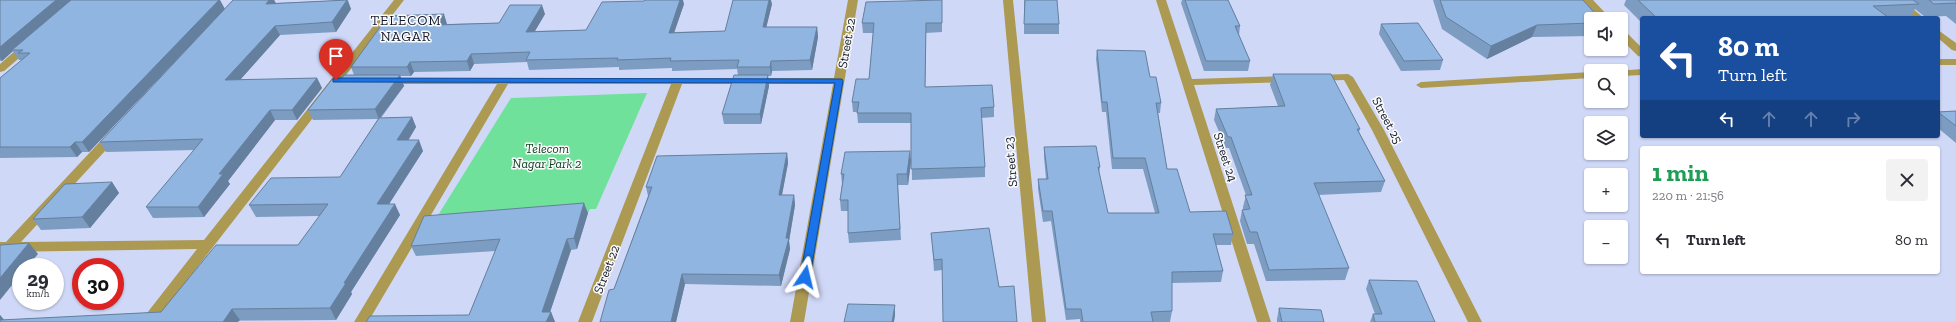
<!DOCTYPE html>
<html lang="en">
<head>
<meta charset="utf-8">
<style>
  :root { --surface:#fff; --page:#f2f2f3; --text:#2b2b33; --muted:#7c7c81 }
  body { margin:0; font-family:"Zilla Slab",serif; background:var(--page); color:var(--text); height:100vh; display:flex; flex-direction:column; font-size:15px; white-space:nowrap }
  * { box-sizing:border-box; margin:0 }
  p { font-size:13px; color:var(--muted) }
  .icon { flex:none; width:22px; height:22px; fill:none; stroke:currentColor; stroke-width:2; stroke-linecap:round; stroke-linejoin:round }
  .map { position:relative; flex:1; overflow:hidden }
  .side { position:absolute; left:1640px; top:146px; width:300px; height:128px; display:flex; flex-direction:column; background:var(--surface); border-radius:4px; box-shadow:0 1px 3px #0004 }
  .side>* { flex:none }
  .top-card { position:absolute; left:1640px; top:16px; width:300px; height:122px; border-radius:4px; box-shadow:0 1px 3px #0004; background:#1a4fa0; color:#fff; overflow:hidden }
  .fabs { position:absolute; left:1584px; top:12px; display:grid; gap:8px }
  .fabs a { display:grid; place-items:center; width:44px; height:44px; border-radius:4px; background:var(--surface); box-shadow:0 1px 3px #0004; font-size:20px }
  .speed { position:absolute; left:12px; top:258px; display:flex; gap:8px; font-size:20px; font-weight:700; text-align:center }
  .speed>* { display:grid; place-content:center; width:52px; height:52px; border-radius:50%; background:var(--surface); box-shadow:0 1px 3px #0004; line-height:1 }
  .speed small { font-size:10px; font-weight:400 }
  .speed .limit { border:6px solid #d22; background:#fff; color:#111 }
  .pin { position:absolute; display:grid; place-items:center; width:34px; height:34px; color:#fff; margin:-41px -17px; border-radius:50% 50% 50% 0; rotate:-45deg; box-shadow:0 0 4px #0007 }
  .pin .icon { rotate:45deg }
  .me { position:absolute; width:44px; margin:-22px; rotate:10deg; stroke-linejoin:round; filter:drop-shadow(0 0 3px #0008) }
  .turn { display:flex; align-items:center; gap:14px; height:84px; padding:0 12px; font-size:18px }
  .turn .icon { width:52px; height:52px; stroke-width:2.5 }
  .turn b { display:block; font-size:28px; line-height:34px }
  .lanes { display:flex; align-items:center; height:38px; padding:0 12px; background:#0003; justify-content:center; gap:20px; direction:ltr }
  .lanes .off { opacity:.35 }
  .round { display:grid; place-items:center; flex:none; width:42px; height:42px; border-radius:4px; background:var(--page) }
  .summary { display:flex; align-items:center; justify-content:space-between; height:68px; padding:0 12px }
  h1 { font-size:24px; font-weight:700; line-height:30px; color:#1e9e55 }
  ul { padding:0; list-style:none }
  li { display:flex; align-items:center; gap:12px; height:52px; padding:0 12px }
  li div { flex:1 }
  li b { display:block; font-size:15px }
  li em { font-style:normal }
  .map>svg:first-child { display:block }
  .green { fill:#70e19a }
  .lines { fill:none; stroke-linecap:round; stroke-linejoin:round }
  .service { fill:#ac9952; fill-rule:evenodd }
  .minor { fill:#ac9952; fill-rule:evenodd }
  .wall { fill:#7c9cc2 }
  .shaded-wall { fill:#657f9e }
  .building { fill:#90b5e1; stroke:#657f9e }
  .route { fill:#1a73e8; stroke:#114b97 }
  .labels { text-anchor:middle; stroke-width:3; stroke-linejoin:round; paint-order:stroke }
  .street-label { font-size:13px; fill:#14182b; stroke:#fafbfa }
  .park-label { font-size:13px; font-style:italic; fill:#0a3c20; stroke:#fafbfa }
  .neighbourhood-label { font-size:14px; letter-spacing:1px; fill:#14182b; stroke:#fafbfa }
</style>
</head>
<body>
<div class="map">
<svg width="1956" height="322" viewBox="0 0 1956 322">
  <rect width="100%" height="100%" fill="#d0d8f8"/>
  <path class="green" d="M647,93l-51,116h-6l-2,4 -153,7 76,-122z"/>
  <g class="lines">
    <path class="service" d="M1582,0h11l18,19h-11z
      M1891,0h11l22,18h-11z
      M1621,30l4,1 17,17v9l-4,-1 -17,-17z
      M1938,30l18,13v8l-4,-1 -14,-12z
      M1938,59h18v6h-18z
      M1642,69v6l-21,1v-5h-4z
      M1591,72v6l-170,10 -5,-3 5,-3z"/>
    <path class="minor" d="M394,0h10l-249,322h-15l57,-73 -197,3v-10h6l103,-110 4,-1 6,4 -2,3 -96,104 183,-2z
      M848,0h10l-54,322h-14l43,-238h-151l-90,238h-14l93,-238h-163l-140,238h-14l143,-238h-110l-5,-3 1,-2 451,-1z
      M1003,0h10l33,322h-14z
      M1156,0h10l26,79 95,-3 5,3 -5,3 -93,3 77,237h-14z
      M28,42l5,3 -1,2 -28,24 -4,1v-8l24,-21z
      M1348,74l5,3 31,53 98,192h-14l-96,-192 -28,-50 -27,1 -5,-3 5,-3z"/>
  </g>
  <path class="wall" d="M0,0l225,9 -136,143h-7l-5,5 -77,1v-80l22,-18h-3l-6,-9 -11,10h-2z
    M274,0l2,3 72,-3 3,9 -15,23 -56,3 -40,45 77,-2 5,10 -25,32h-22l-47,61 2,3 -26,33 -51,1 -7,-11 48,-57 -88,2 -6,-10z
    M942,0v32l-16,1 -1,54 69,20v10l-13,1 4,49v10l-73,3 -1,-57h-53l-1,-11h-4l-1,-10 17,-23 4,-46h-10l-1,-10z
    M1024,0l35,24v10h-35z
    M1182,0h46l12,26 -1,9 11,26 -2,10h-44l-23,-68z
    M1433,0h150l8,19v17l-59,1 -45,22 -45,-30z
    M1626,0h330v24l-10,-8 -21,1 -10,-8 -5,9h-268v5l-18,-18z
    M684,4l-10,28 51,-1 47,-27 -6,23h51l1,10 -6,33 -40,1 -1,5h-3l1,10 -8,38h-37l-2,-10 16,-39 -1,-6 -65,2v-3l-53,2v-3l-90,3 -2,-8 -53,2 -4,7 -56,1 -3,4h-11l4,10 -23,32 31,-1 4,10 -8,13 15,11 -34,53 11,11 -49,77 1,2 -16,26 -336,2v-7l4,5 157,-8 137,-67 22,-29 -64,1 -7,-12 91,-28 38,-58 -65,1 -5,-10 34,-32 12,-3 -3,-8 96,-43 52,-1 46,-9 -10,17 51,-1z
    M1381,24l62,36 -3,10 -39,1 -22,-37z
    M1097,50l53,27 11,26 -1,10h-2l9,56 23,43 43,22 -2,11h-15l7,26 -2,11 -49,1v28l-2,11h-90v-3l-14,1 -15,-99 -8,1 -5,-33v-10h8l-2,-22v-10l56,20 -1,6 9,40h47l-12,-44h-31l-6,-57h-4l-6,-53z
    M1273,74l87,55 -1,3 26,49 -4,11 -63,3 31,73 -4,12 -79,1 -12,-37h-7l-7,-23 2,-11h1v-3l3,-12 -17,-47h-3l-12,-28 2,-11 62,-3 -8,-21z
    M1956,111v32l-18,-15v-16z
    M787,153l1,10 -6,32h12l1,10 -6,36 1,8 -9,37 -96,-2 -9,38h-76l14,-33 34,-93 -2,-9z
    M911,161l-3,24h-10l3,55 -52,3 -1,-10v-22h-7l-1,-11 2,-16 -1,-10z
    M112,182l7,11 -29,35 -49,2 -8,-11z
    M588,213l-11,36 -6,1 -21,62h1l4,10h-189l103,-7 27,-64 -80,5 -5,-10z
    M931,233l68,54 -57,-17 -8,1 -2,-28z
    M1369,280l66,42h-65l3,-8h2l-9,-25z
    M1279,308l45,14h-47v-3z"/>
  <path class="shaded-wall" d="M56,0h17l-61,50 1,1 -11,10 -2,-3v-11z
    M219,0h1l5,9 -136,143 -7,-10z
    M269,0h5l3,6 -11,-2z
    M347,0l4,9 -15,23 -4,-10z
    M680,0h3l1,4 -13,38 -2,-9z
    M769,0h2l1,4 -8,33 -1,-10z
    M542,5l3,9 -16,27 -3,-9z
    M444,14l3,10 -7,10 -3,-9z
    M926,23v10l-1,64v-10z
    M1537,25l-5,12 -45,22 4,-13z
    M275,26l5,9 -49,55 -6,-10z
    M817,27l1,10 -6,33 -2,-10z
    M471,54l3,10 -4,7 -3,-10z
    M771,61l1,10 -1,5 -1,-9z
    M410,62l4,10 -3,4 -4,-9z
    M400,75l4,11 -25,33 -4,-10z
    M768,75l1,11 -8,38 -1,-10z
    M317,78l5,10 -25,32 -5,-10z
    M270,110l5,10 -47,61 2,3 -26,33 -6,-10 21,-33z
    M412,117l4,10 -14,24 -5,-11z
    M419,140l4,11 -41,64 -5,-11z
    M75,142l7,10 -5,5 -7,-10z
    M910,151l1,10 -3,24 -1,-11z
    M787,153l1,10 -8,42 -1,-10z
    M112,182l7,11 -29,35 -8,-11z
    M794,195l1,10 -6,36 1,8 -9,37 -2,-11z
    M584,203l4,10 -11,36 -3,-11z
    M395,204l5,11 -49,77 1,2 -16,26 -6,-12 14,-25z
    M567,239l4,11 -24,71 4,-9 4,10h-9l-4,-10z
    M29,243l9,11 -11,13h-6v7l-21,26v-22z
    M682,274l3,10 -9,38h-5z
    M895,305v11l-1,6h-2z
    M232,309l8,11 -2,2h-15z
    M0,315l6,7h-6z"/>
  <path class="building" d="M0,0h56l-56,47z
    M71,0h148l-137,142h-7l-5,5h-70v-69l30,-25h-12l5,-3h-11z
    M233,0h36l-3,4 81,-4 -15,22 -57,4 -50,54 92,-2 -25,32h-22l-51,64h4l-25,33h-52l57,-68 -103,3z
    M645,0h35l-11,33 56,-2 8,-31h36l-6,27h54l-7,33 -39,1 -1,6h-33l2,-7 -69,1 1,-3 -54,2 1,-2 -92,2 4,-8 -59,2 -4,7 -57,1 -3,5h-56l37,-51 56,-2 -7,11 62,-2 11,-18h32l-16,27 60,-2 16,-28 42,-1z
    M942,0v23h-16l-1,64 67,-2 2,22 -13,1 4,59 -74,2v-56h-54l2,-11h-7l4,-23h13l5,-56h-12l4,-21z
    M1025,0h32l2,24h-35z
    M1185,0h43l12,26h-5l15,35h-44z
    M1440,0h143l17,19h-9v4l-54,2 -46,21 -45,-29z
    M1638,0h275l6,4 -46,2 16,12h-232z
    M1929,0h27v4l-1,-1 -21,1z
    M1418,23l25,37 -39,1 -23,-37z
    M1097,50l48,1 5,26h6l5,26h-5l11,66h10l13,43 36,-1 7,23h-20l10,37 -51,1v39l-21,1 2,10h-70l-2,-13h-15l-14,-98h-9l-5,-32h10l-4,-32 52,-1 4,21h-2l10,46h51l-14,-55h-32l-6,-56h-5z
    M1273,74h58l29,55h-3l28,52 -71,2 35,85 -80,2 -12,-38h-7l-8,-22 8,-1 -5,-14h7l-21,-58h-3l-12,-28 69,-3z
    M344,75h56l-25,34 -67,1 25,-32h9z
    M734,75h34l-8,39h-38z
    M1956,111v15l-18,-14z
    M412,117l-15,23h22l-42,64h18l-51,79h2l-16,25 -98,1 -9,13h-223v-2l161,-8 55,-67h82l30,-41 -79,1 22,-27 69,-1 39,-59z
    M910,151l-3,23h-10l3,55 -52,4v-33h-8l4,-26h-3l4,-22z
    M787,153l-8,42h15l-8,43h3l-10,37 -97,-1 -11,48h-71l9,-32 5,-1 38,-102h-6l11,-31z
    M112,182l-30,35 -49,2 32,-35z
    M584,203l-10,35 -7,1 -25,73h9l-5,10h-180l4,-6 99,-1 31,-76 -89,7 13,-30z
    M989,228l10,59 15,-1 3,36h-74l-1,-63 -8,1 -3,-27z
    M29,243l-29,35v-33z
    M1369,280l48,1 18,41h-60l-2,-8h9z
    M848,304l47,1 -3,17h-48z
    M1279,308l42,2 3,12h-42z"/>
  <path class="route" d="M336,78l506,1 1,2 -33,196 -5,3 -5,-3 35,-194 -502,-1v-3z"/>
  <g class="labels">
    <g class="street-label">
      <text transform="translate(846 43) rotate(-80)" y="5">Street 22</text>
      <text transform="translate(1388 120) rotate(62)" y="5">Street 25</text>
      <text transform="translate(1226 157) rotate(72)" y="5">Street 24</text>
      <text transform="translate(1010 162) rotate(-95)" y="5">Street 23</text>
      <text transform="translate(606 269) rotate(-69)" y="5">Street 22</text>
    </g>
    <g class="park-label">
      <text x="547" y="153">Telecom<tspan x="547" dy="15">Nagar Park 2</tspan></text>
    </g>
    <g class="neighbourhood-label">
      <text x="406" y="25">TELECOM<tspan x="406" dy="16">NAGAR</tspan></text>
    </g>
  </g>
</svg>
<div class="fabs">
<a><svg class="icon" aria-label="sound" viewBox="0 0 24 24"><path d="M4 9h4l5-4v14l-5-4H4zM17 9q2 3 0 6"/></svg></a>
<a><svg class="icon" aria-label="search" viewBox="0 0 24 24"><circle cx="10" cy="10" r="6"/><path d="M15 15l6 6"/></svg></a>
<a><svg class="icon" aria-label="layers" viewBox="0 0 24 24"><path d="M12 4l9 5-9 5-9-5zM3 14l9 5 9-5"/></svg></a>
<a>+</a>
<a>−</a>
</div>
<div class="speed"><div>29<small>km/h</small></div><div class="limit">30</div></div>
<div class="pin" style="left:336px;top:80px;background:#d93025"><svg class="icon" aria-label="arrive" viewBox="0 0 24 24"><path d="M6 21V4h12l-3 4 3 4H6"/></svg></div>
<svg class="me" style="left:805px;top:277px" viewBox="-20 -20 40 40"><path d="M0-17L14 15 0 8-14 15z" fill="#1a73e8" stroke="#fff" stroke-width="4"/></svg>
<div class="top-card">
<div class="turn"><svg class="icon" aria-label="left" viewBox="0 0 24 24"><path d="M17 20v-9H6M10 6l-5 5 5 5"/></svg><div><b>80 m</b>Turn left</div></div>
<div class="lanes"><svg class="icon" aria-label="left" viewBox="0 0 24 24"><path d="M17 20v-9H6M10 6l-5 5 5 5"/></svg><svg class="icon off" aria-label="ahead" viewBox="0 0 24 24"><path d="M12 20V5M6 11l6-6 6 6"/></svg><svg class="icon off" aria-label="ahead" viewBox="0 0 24 24"><path d="M12 20V5M6 11l6-6 6 6"/></svg><svg class="icon off" aria-label="right" viewBox="0 0 24 24"><path d="M7 20v-9h11M14 6l5 5-5 5"/></svg></div>
</div>
<section class="side">
<div class="summary"><div><h1>1 min</h1><p>220 m · 21:56</p></div><a class="round"><svg class="icon" aria-label="close" viewBox="0 0 24 24"><path d="M6 6l12 12M18 6L6 18"/></svg></a></div>
<ul>
<li><svg class="icon" aria-label="left" viewBox="0 0 24 24"><path d="M17 20v-9H6M10 6l-5 5 5 5"/></svg><div><b>Turn left</b></div><em>80 m</em></li>
</ul>
</section>
</div>
</body>
</html>
